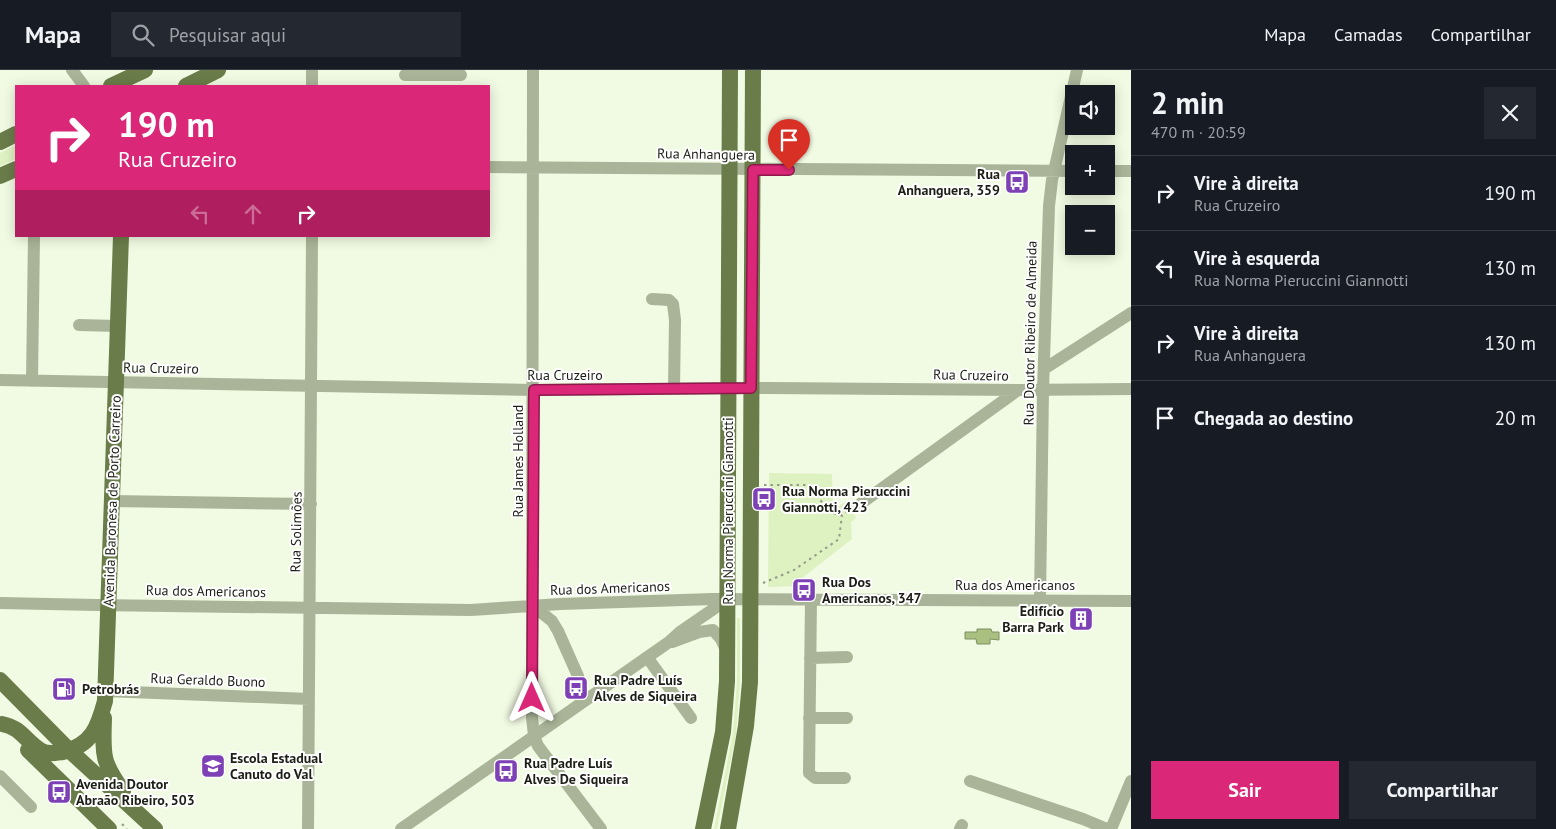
<!DOCTYPE html>
<html lang="pt">
<head>
<meta charset="utf-8">
<style>
  :root { --surface:#171b24; --page:#242831; --text:#f1f3f6; --muted:#9ea1a6; --line:#363941; --accent:#db2777 }
  body { margin:0; font-family:"PT Sans",sans-serif; background:var(--page); color:var(--text); height:100vh; display:flex; flex-direction:column; font-size:19px; white-space:nowrap }
  * { box-sizing:border-box; margin:0 }
  p { font-size:16px; color:var(--muted) }
  .icon { flex:none; width:28px; height:28px; fill:none; stroke:currentColor; stroke-width:2; stroke-linecap:round; stroke-linejoin:round }
  .map { position:relative; flex:1; overflow:hidden }
  .drawer { display:flex; flex-direction:column; background:var(--surface); width:425px }
  .drawer>* { flex:none }
  .hud { position:absolute; left:15px; top:15px; width:475px; height:152px; border-radius:0px; box-shadow:0 2px 12px #0003; background:#db2777; color:#fff; overflow:hidden }
  .buttons { position:absolute; left:1065px; top:15px; display:grid; gap:10px }
  .buttons a { display:grid; place-items:center; width:50px; height:50px; border-radius:0px; background:var(--surface); box-shadow:0 2px 12px #0003; font-size:25px }
  .pin { position:absolute; display:grid; place-items:center; width:42px; height:42px; color:#fff; margin:-51px -21px; border-radius:50% 50% 50% 0; rotate:-45deg; box-shadow:0 0 5px #0007 }
  .pin .icon { rotate:45deg }
  .me { position:absolute; width:55px; margin:-28px; rotate:0deg; stroke-linejoin:round; filter:drop-shadow(0 0 4px #0008) }
  .turn { display:flex; align-items:center; gap:18px; height:105px; padding:0 20px; font-size:22px }
  .turn .icon { width:65px; height:65px; stroke-width:2.5 }
  .turn b { display:block; font-size:35px; line-height:42px }
  .lanes { display:flex; align-items:center; height:48px; padding:0 20px; background:#0003; justify-content:center; gap:25px; direction:ltr }
  .lanes .off { opacity:.35 }
  .round { display:grid; place-items:center; flex:none; width:52px; height:52px; border-radius:0px; background:var(--page) }
  .head { display:flex; align-items:center; justify-content:space-between; height:85px; padding:0 20px }
  h1 { font-size:30px; font-weight:600; line-height:38px }
  .button { display:flex; gap:10px; margin-top:auto; padding:10px 20px }
  .button a { flex:1; height:58px; border-radius:0px; background:var(--accent); color:#fff; font-size:20px; font-weight:600; line-height:58px; text-align:center }
  .button a+a { background:var(--page); color:var(--text) }
  ul { padding:0; list-style:none }
  li { display:flex; align-items:center; gap:15px; height:75px; padding:0 20px; border-top:1px solid var(--line) }
  li div { flex:1 }
  li b { display:block; font-size:19px }
  li em { font-style:normal }
  header { display:flex; align-items:center; gap:30px; box-sizing:border-box; height:70px; padding:0 25px; background:var(--surface); border-bottom:1px solid var(--line) }
  header strong { font-size:24px }
  nav { display:flex; gap:28px; margin-inline-start:auto; font-size:18px }
  .search { width:350px; height:45px; background:var(--page); display:flex; align-items:center; gap:12px; box-sizing:border-box; padding:0 18px; border-radius:0px; color:var(--muted); font-size:19px }
  main { display:flex; flex:1; min-height:0 }
  .map>svg:first-child { display:block }
  .green { fill:#def1c1 }
  .water { fill:#a9c080; stroke:#7f9060 }
  .lines { fill:none; stroke-linecap:round; stroke-linejoin:round }
  .path { stroke:#959b8a; stroke-width:2; stroke-dasharray:2.5 4; stroke-linecap:butt }
  .minor { stroke:#a9b498; stroke-width:12 }
  .major { stroke:#6a7c49; stroke-width:16 }
  .route-casing { stroke:#8e194d; stroke-width:12 }
  .route { stroke:#db2777; stroke-width:9 }
  .labels { text-anchor:middle; stroke-width:4; stroke-linejoin:round; paint-order:stroke }
  .street-label { font-size:14px; fill:#1c1f16; stroke:#fff }
  .poi-label { font-size:14px; font-weight:bold; fill:#1c1f16; stroke:#fff; text-anchor:start }
</style>
</head>
<body>
<header>
<strong>Mapa</strong>
<div class="search"><svg class="icon" aria-label="search" viewBox="0 0 24 24"><circle cx="10" cy="10" r="6"/><path d="M15 15l6 6"/></svg>Pesquisar aqui</div>
<nav><a>Mapa</a><a>Camadas</a><a>Compartilhar</a></nav>
</header>
<main>
<div class="map">
<svg width="1131" height="759" viewBox="0 0 1131 759">
  <rect width="100%" height="100%" fill="#f1fae2"/>
  <path class="green" d="M16,75v14l-16,7v-13z
    M769,403l63,1 1,36 14,-9 9,17 -5,4 1,17 -50,39v8l-34,1z
    M737,548h3v63l-4,53 -19,95h-3l19,-96 4,-52z"/>
  <path class="water" d="M977,559h14l1,3h7v8l-9,-1v5h-13l-1,-5h-11v-7h12z"/>
  <g class="lines">
    <path class="path" d="M764,415h47l17,27 14,3 5,-3
      M763,513l31,-13 45,-31 3,-24
      M122,754l5,5"/>
    <path class="minor" d="M72,0l12,16
      M533,0l-1,647 2,19 4,10 63,83
      M405,5h56
      M312,16v-16
      M489,97l585,4
      M1106,101h25
      M652,229l17,1 4,4 2,16 -1,69
      M79,255l38,1
      M1044,299l87,-56
      M0,310l534,10 236,-2 248,2 113,-1
      M32,311l2,-145
      M112,431l199,3
      M856,437l162,-117
      M811,529l-2,174 6,5h30
      M1040,530l3,-210 6,-184 3,-26 25,-110
      M0,533l97,2 374,5 89,-6 153,-5 418,2
      M533,536l19,15 6,10 20,45
      M672,572l27,-10 14,-2 8,9 5,11
      M647,587l44,61
      M810,588l37,-1
      M105,621l204,8
      M809,648h38
      M0,706l31,31
      M970,711l113,38 24,10
      M308,759l4,-593
      M401,759l268,-187 11,-10 48,-33
      M960,759l2,-4
      M1111,759l20,-48"/>
    <path class="major" d="M111,16l34,-16
      M186,16l32,-16
      M0,72l16,-8
      M0,106l16,-7
      M0,610l69,70 86,79
      M104,648c-1,36 -3,43 19,73
      M2,654c20,4 22,16 38,26 7,5 15,3 23,2 29,-7 35,-25 42,-51l16,-465
      M28,680l81,79
      M703,759l20,-97 4,-51 3,-611
      M728,759l18,-103 4,-44 3,-612"/>
  </g>
  <g class="lines">
    <defs>
      <path id="route" d="M532,628l2,-308 217,-2 2,-218h36"/>
    </defs>
    <use href="#route" class="route-casing"/>
    <use href="#route" class="route"/>
  </g>
  <defs>
    <symbol id="bus-square" viewBox="-11 -11 22 22"><rect x="-9" y="-9" width="18" height="18" rx="4" fill="#7d40b5" stroke="#fff"/><path d="M-5-6H5V4H4V6H2V4H-2V6H-4V4H-5ZM-3.5-4V0h7V-4ZM-3.5 1.2v1.5H-2V1.2ZM2 1.2v1.5H3.5V1.2Z" fill="#fff"/></symbol>
    <symbol id="building-square" viewBox="-11 -11 22 22"><rect x="-9" y="-9" width="18" height="18" rx="4" fill="#7d40b5" stroke="#fff"/><path d="M-4-6H4V6H1V3H-1V6H-4ZM-2.5-4.3h1.7v1.8h-1.7ZM.8-4.3h1.7v1.8H.8ZM-2.5-1h1.7V.8h-1.7ZM.8-1h1.7V.8H.8Z" fill="#fff"/></symbol>
    <symbol id="fuel-square" viewBox="-11 -11 22 22"><rect x="-9" y="-9" width="18" height="18" rx="4" fill="#7d40b5" stroke="#fff"/><path d="M-5.5-6h7V0h2V4h1.3V-2.5L3-4.5l.8-.8L6-3V5H2.5V1h-1V6h-7ZM-4.2-4.7v3.2H.2V-4.7Z" fill="#fff"/></symbol>
    <symbol id="school-square" viewBox="-11 -11 22 22"><rect x="-9" y="-9" width="18" height="18" rx="4" fill="#7d40b5" stroke="#fff"/><path d="M0-5L7-2L0 1L-7-2ZM-4 1L0 2.5L4 1V4Q0 6-4 4Z" fill="#fff"/></symbol>
  </defs>
  <g fill-rule="evenodd">
    <use href="#bus-square" x="1003" y="98" width="28" height="28"/>
    <use href="#bus-square" x="750" y="415" width="28" height="28"/>
    <use href="#bus-square" x="790" y="506" width="28" height="28"/>
    <use href="#building-square" x="1067" y="535" width="28" height="28"/>
    <use href="#bus-square" x="562" y="604" width="28" height="28"/>
    <use href="#fuel-square" x="50" y="605" width="28" height="28"/>
    <use href="#school-square" x="199" y="682" width="28" height="28"/>
    <use href="#bus-square" x="492" y="687" width="28" height="28"/>
    <use href="#bus-square" x="45" y="708" width="28" height="28"/>
  </g>
  <g class="labels">
    <g class="street-label">
      <text transform="translate(706 84) rotate(1)" y="5">Rua Anhanguera</text>
      <text transform="translate(1030 263) rotate(-89)" y="5">Rua Doutor Ribeiro de Almeida</text>
      <text transform="translate(161 298) rotate(1)" y="5">Rua Cruzeiro</text>
      <text x="565" y="310">Rua Cruzeiro</text>
      <text transform="translate(971 305) rotate(1)" y="5">Rua Cruzeiro</text>
      <text transform="translate(518 391) rotate(-90)" y="5">Rua James Holland</text>
      <text transform="translate(112 431) rotate(-88)" y="5">Avenida Baronesa de Porto Carreiro</text>
      <text transform="translate(728 441) rotate(-90)" y="5">Rua Norma Pieruccini Giannotti</text>
      <text transform="translate(296 462) rotate(-89)" y="5">Rua Solimões</text>
      <text x="1015" y="520">Rua dos Americanos</text>
      <text transform="translate(610 518) rotate(-2)" y="5">Rua dos Americanos</text>
      <text transform="translate(206 521) rotate(1)" y="5">Rua dos Americanos</text>
      <text transform="translate(208 610) rotate(2)" y="5">Rua Geraldo Buono</text>
    </g>
    <g class="poi-label">
      <text x="1000" y="109" text-anchor="end">Rua<tspan x="1000" dy="16">Anhanguera, 359</tspan></text>
      <text x="782" y="426">Rua Norma Pieruccini<tspan x="782" dy="16">Giannotti, 423</tspan></text>
      <text x="822" y="517">Rua Dos<tspan x="822" dy="16">Americanos, 347</tspan></text>
      <text x="1064" y="546" text-anchor="end">Edifício<tspan x="1064" dy="16">Barra Park</tspan></text>
      <text x="594" y="615">Rua Padre Luís<tspan x="594" dy="16">Alves de Siqueira</tspan></text>
      <text x="82" y="624">Petrobrás</text>
      <text x="230" y="693">Escola Estadual<tspan x="230" dy="16">Canuto do Val</tspan></text>
      <text x="524" y="698">Rua Padre Luís<tspan x="524" dy="16">Alves De Siqueira</tspan></text>
      <text x="76" y="719">Avenida Doutor<tspan x="76" dy="16">Abraão Ribeiro, 503</tspan></text>
    </g>
  </g>
</svg>
<div class="buttons">
<a><svg class="icon" aria-label="sound" viewBox="0 0 24 24"><path d="M4 9h4l5-4v14l-5-4H4zM17 9q2 3 0 6"/></svg></a>
<a>+</a>
<a>−</a>
</div>
<div class="pin" style="left:789px;top:100px;background:#d93025"><svg class="icon" aria-label="arrive" viewBox="0 0 24 24"><path d="M6 21V4h12l-3 4 3 4H6"/></svg></div>
<svg class="me" style="left:532px;top:628px" viewBox="-20 -20 40 40"><path d="M0-17L14 15 0 8-14 15z" fill="#db2777" stroke="#fff" stroke-width="4"/></svg>
<div class="hud">
<div class="turn"><svg class="icon" aria-label="right" viewBox="0 0 24 24"><path d="M7 20v-9h11M14 6l5 5-5 5"/></svg><div><b>190 m</b>Rua Cruzeiro</div></div>
<div class="lanes"><svg class="icon off" aria-label="left" viewBox="0 0 24 24"><path d="M17 20v-9H6M10 6l-5 5 5 5"/></svg><svg class="icon off" aria-label="ahead" viewBox="0 0 24 24"><path d="M12 20V5M6 11l6-6 6 6"/></svg><svg class="icon" aria-label="right" viewBox="0 0 24 24"><path d="M7 20v-9h11M14 6l5 5-5 5"/></svg></div>
</div>
</div>
<section class="drawer">
<div class="head"><div><h1>2 min</h1><p>470 m · 20:59</p></div><a class="round"><svg class="icon" aria-label="close" viewBox="0 0 24 24"><path d="M6 6l12 12M18 6L6 18"/></svg></a></div>
<ul>
<li><svg class="icon" aria-label="right" viewBox="0 0 24 24"><path d="M7 20v-9h11M14 6l5 5-5 5"/></svg><div><b>Vire à direita</b><p>Rua Cruzeiro</p></div><em>190 m</em></li>
<li><svg class="icon" aria-label="left" viewBox="0 0 24 24"><path d="M17 20v-9H6M10 6l-5 5 5 5"/></svg><div><b>Vire à esquerda</b><p>Rua Norma Pieruccini Giannotti</p></div><em>130 m</em></li>
<li><svg class="icon" aria-label="right" viewBox="0 0 24 24"><path d="M7 20v-9h11M14 6l5 5-5 5"/></svg><div><b>Vire à direita</b><p>Rua Anhanguera</p></div><em>130 m</em></li>
<li><svg class="icon" aria-label="arrive" viewBox="0 0 24 24"><path d="M6 21V4h12l-3 4 3 4H6"/></svg><div><b>Chegada ao destino</b></div><em>20 m</em></li>
</ul>
<div class="button"><a>Sair</a><a>Compartilhar</a></div>
</section>
</main>
</body>
</html>
